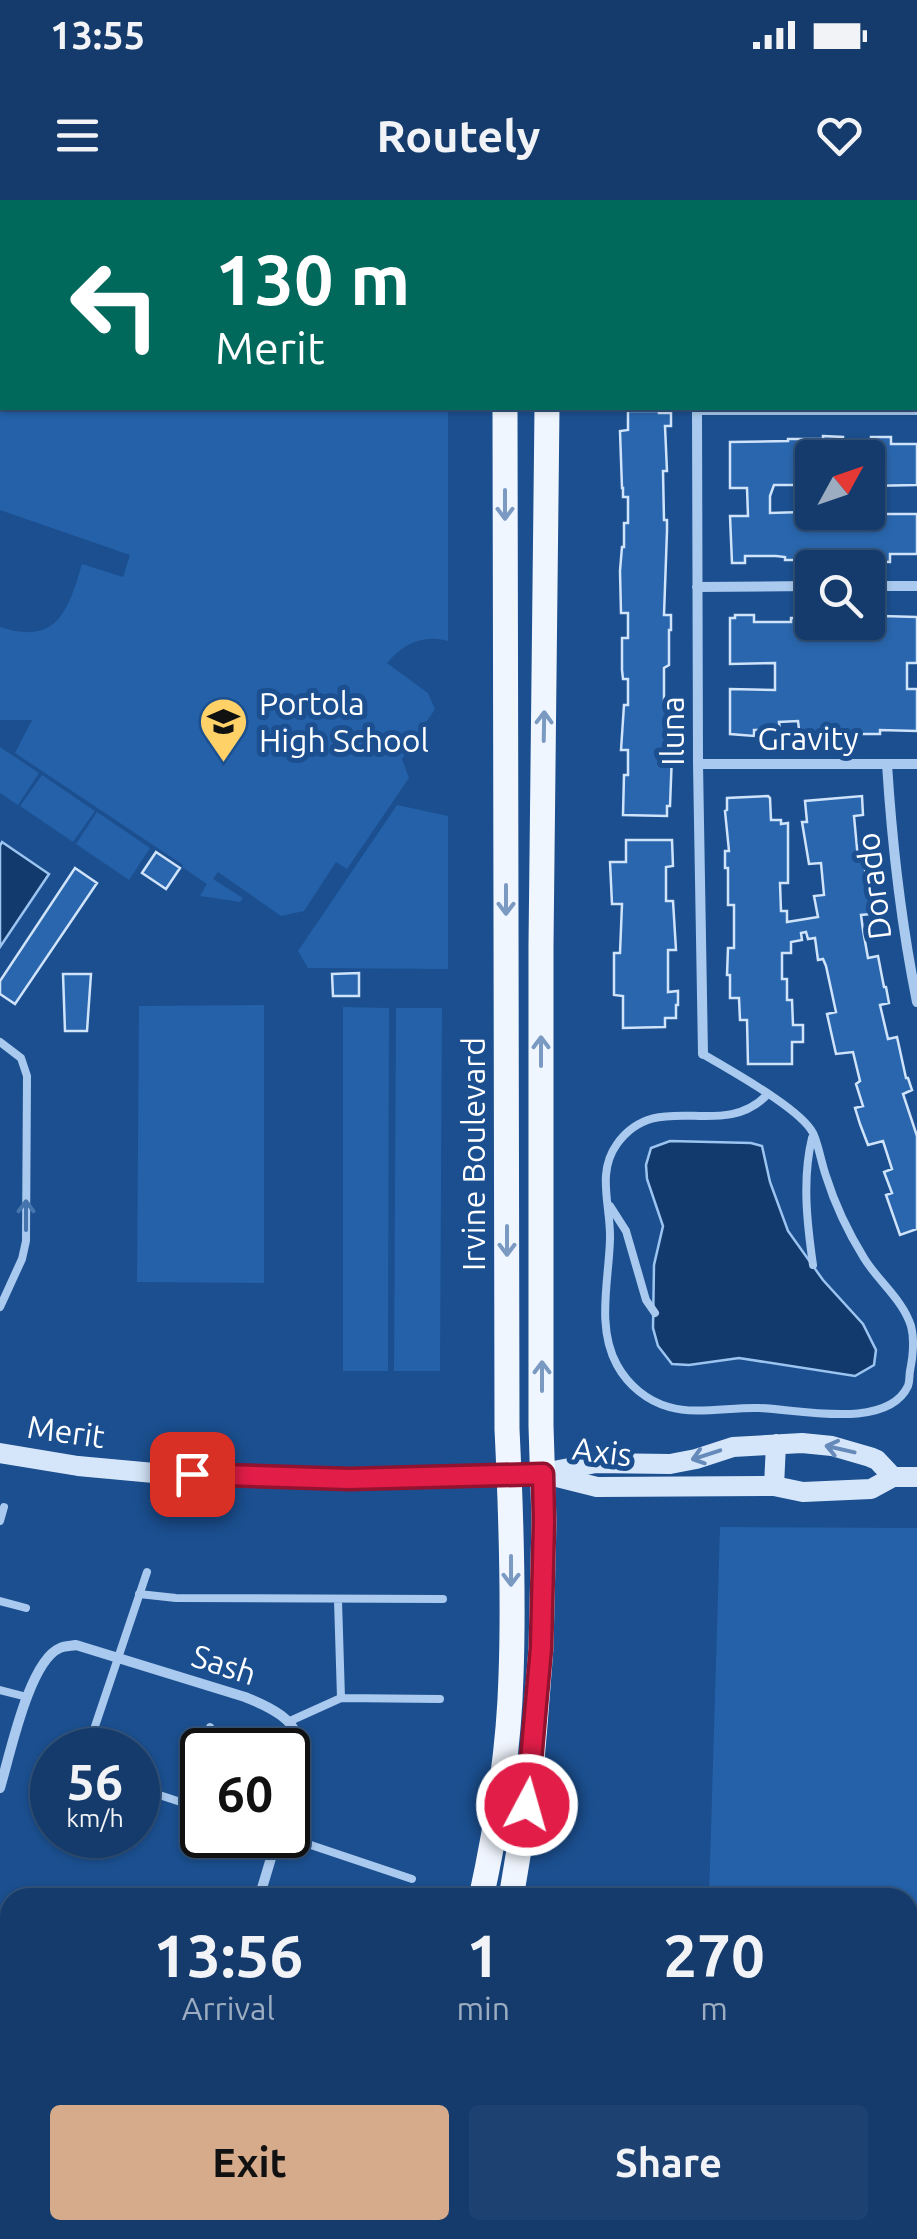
<!DOCTYPE html>
<html lang="en">
<head>
<meta charset="utf-8">
<style>
  :root { --surface:#143b6b; --page:#1d4271; --text:#f1f3f6; --muted:#9dadc1; --line:#33557e; --accent:#d6ab8b }
  body { margin:0; font-family:Ubuntu,sans-serif; background:var(--page); color:var(--text); height:100vh; display:flex; flex-direction:column; font-size:38px; white-space:nowrap }
  * { box-sizing:border-box; margin:0 }
  p { font-size:32px; color:var(--muted) }
  .icon { flex:none; width:55px; height:55px; fill:none; stroke:currentColor; stroke-width:2; stroke-linecap:round; stroke-linejoin:round }
  .map { position:relative; flex:1; overflow:hidden }
  .details { position:absolute; left:0px; top:1688px; width:918px; height:352px; display:flex; flex-direction:column; background:var(--surface); border-radius:30px 30px 0 0; box-shadow:0 2px 8px #0004,0 0 0 2px var(--line) }
  .details>* { flex:none }
  .guide { position:absolute; left:0px; top:0px; width:918px; height:210px; box-shadow:0 2px 8px #0004,0 0 0 2px var(--line); background:#00695c; color:#fff; overflow:hidden }
  .needle { width:65px; rotate:50deg }
  .controls { position:absolute; left:795px; top:240px; display:grid; gap:20px }
  .controls a { display:grid; place-items:center; width:90px; height:90px; border-radius:10px; background:var(--surface); box-shadow:0 2px 8px #0004,0 0 0 2px var(--line); font-size:50px }
  .speed { position:absolute; left:30px; top:1528px; display:flex; gap:20px; font-size:50px; font-weight:700; text-align:center }
  .speed>* { display:grid; place-content:center; width:130px; height:130px; border-radius:50%; background:var(--surface); box-shadow:0 2px 8px #0004,0 0 0 2px var(--line); line-height:1 }
  .speed small { font-size:25px; font-weight:400 }
  .speed .limit { border:5px solid #111; border-radius:15px; background:#fff; color:#111 }
  .pin { position:absolute; display:grid; place-items:center; width:85px; height:85px; color:#fff; margin:-42px; border-radius:20px; box-shadow:0 5px 15px #0006 }
  .me { position:absolute; width:110px; margin:-55px; rotate:6deg; stroke-linejoin:round; filter:drop-shadow(0 0 8px #0008) }
  .turn { display:flex; align-items:center; gap:35px; height:210px; padding:0 50px; font-size:45px }
  .turn .icon { width:130px; height:130px; stroke-width:2.5 }
  .turn b { display:block; font-size:70px; line-height:85px }
  .eta { display:flex; justify-content:space-evenly; align-items:center; height:170px; text-align:center }
  .eta b { font-size:60px; font-weight:700; line-height:70px }
  .primary-button { display:flex; gap:20px; margin-top:auto; padding:20px 50px }
  .primary-button a { flex:1; height:115px; border-radius:10px; background:var(--accent); color:#111; font-size:40px; font-weight:700; line-height:115px; text-align:center }
  .primary-button a+a { background:var(--page); color:var(--text) }
  .status { display:flex; justify-content:space-between; align-items:center; height:70px; padding:0 50px; background:var(--surface); direction:ltr }
  .status svg { height:28px; fill:currentColor }
  header { display:flex; justify-content:space-between; align-items:center; height:130px; padding:0 50px; background:var(--surface); font-size:45px; font-weight:700 }
  .map>svg:first-child { display:block }
  .green { fill:#2461a8 }
  .water { fill:#123a6d; stroke:#9cc4f0; stroke-width:2.5 }
  .building { fill:#2a66ad; stroke:#cfe3fa; stroke-width:2.5 }
  .lines { fill:none; stroke-linecap:round; stroke-linejoin:round }
  .lane { stroke:#a9c9ee; stroke-width:8 }
  .street { stroke:#a9c9ee; stroke-width:10 }
  .secondary { stroke:#d6e6fa; stroke-width:20 }
  .primary { stroke:#f0f6ff; stroke-width:25 }
  .oneway { stroke:#7b9ac1 }
  .oneway2 { stroke:#4674ac }
  .oneway3 { stroke:#668bba }
  .route-casing { stroke:#92132f; stroke-width:25 }
  .route { stroke:#e11d48; stroke-width:18 }
  .labels { text-anchor:middle; stroke-width:10; stroke-linejoin:round; paint-order:stroke }
  .poi-label { font-size:32px; fill:#fff; stroke:#1b4f8f; text-anchor:start }
  .street-label { font-size:32px; fill:#fff; stroke:#1b4f8f }
</style>
</head>
<body>
<div class="status"><b>13:55</b><svg viewBox="0 0 49 12"><path d="M0 12V9h3v3zM5 12V6h3v6zM10 12V3h3v9zM15 12V0h3v12zM26 1h20v11H26zM47 4h2v5h-2z"/></svg></div>
<header><svg class="icon" aria-label="menu" viewBox="0 0 24 24"><path d="M4 6h16M4 12h16M4 18h16"/></svg>Routely<svg class="icon" aria-label="heart" viewBox="0 0 24 24"><path d="M12 20l-8-8c-3-5 5-10 8-4 3-6 11-1 8 4z"/></svg></header>
<div class="map">
<svg width="917" height="2039" viewBox="0 0 917 2039">
  <rect width="100%" height="100%" fill="#1b4f8f"/>
  <path class="green" d="M2,116v92h446v233c-25,-7 -45,3 -61,22l41,30 7,16 -33,50 7,19 -62,91 -11,-7 -32,49 -23,5 -63,-44 -5,7 30,19 -3,4 -40,-6 7,-12 -25,-17 1,-2 -168,-112 17,-33h-32v-93c58,19 68,-17 82,-63l41,13 7,-22 -130,-45v-187z
    M0,547l39,26 -21,32 -18,-12z
    M42,575l53,36 -22,31 -53,-36z
    M397,605l51,11v153l-140,-1 -10,-17z
    M97,612l53,36 -21,32 -53,-36z
    M264,805v278l-127,-1 2,-276z
    M343,807l46,1 -1,363h-45z
    M396,808h46l-2,363h-46z
    M720,1327l197,1v711h-218v-9h209v-332l-199,-1z"/>
  <path class="water" d="M2,642l47,32 -49,73v-101z
    M670,941l81,2 11,3 8,36 18,49 35,49 40,44 13,26 -2,15 -19,11 -116,-18 -50,7 -17,-1 -14,-18 -5,-18 1,-63 9,-39 -16,-47 -1,-14 5,-17z"/>
  <path class="building" d="M628,211h31v2h12v13h-6l2,45h-4l1,49h3v11l-3,84h7v15h-2v35l-5,3v33h4v11h2v13h-4v29h6l-2,52h-3v10l-44,-1 1,-40h4v-25h-7l3,-45h4v-26h-5l-1,-9v-32h6v-25h-7l-1,-42 2,-24h2v-24h4v-26h-5v-9h-1l-2,-57 8,-1z
    M823,236l20,1v4l28,-1v-3h20v7h26v41l-49,1v-28h-56v27h-38l-4,11v17l32,-1v2h12l1,4h27v-4h75v40h-27v8l-52,-1v-8l-39,1v6h-14v-3l-9,-1h-31v7h-13l-2,-47h18l-1,-28h-17v-46l58,-1v-2h35z
    M735,415h19v7h37v-4h21v4l42,2h29v-8l34,1v46h-10v26h10v42l-37,-1v4h-35v3l-42,1 -3,-1 -2,-16 -19,1 1,8h-26v6l-24,-2v-45l45,1v-27l-45,1v-46h5z
    M768,596l2,2 1,22h10v4l7,-1v60h-8l1,28h6v11l31,-5 -4,-21 10,-1 -3,-32 -12,1 -7,-42h5l-2,-21 57,-5 1,19 -9,1 4,43h6l3,29 2,-1 3,19h-2l2,8 -11,1 2,15 5,28 10,-2 6,31h2l3,16 -9,2 8,34 9,-2 9,41h2l4,12 -9,4 14,42v93l-17,6 -14,-40 6,-2 -8,-21 8,-3 -9,-28 -15,4 -8,-21 -5,-16 8,-2 -7,-22 4,-3 -7,-29 -17,2 -9,-40 9,-2 -10,-46 -3,-7 -5,1 -3,-22 -7,1 -2,-7 -5,1 1,7 -11,2v11h-9v26h5v21h5l1,25h10v17h-11v22h-44l-1,-44h-7l-1,-22h-9v-23h-3l1,-27h6v-43h-6v-37h-3v-17h4l-4,-40 2,-1v-12z
    M626,640h46l1,26 -7,1v34h7l3,49h-8v42l10,-1v14h-2v13h-11v9l-42,1v-32l-9,-1v-42h6l2,-49h-10l-2,-42h16z
    M156,652l24,16 -14,21 -24,-16z
    M75,668l22,15 -82,121 -15,-10v-13z
    M359,773v23h-26l-1,-22z
    M63,774h28l-4,57h-22z"/>
  <g class="lines">
    <path class="lane" d="M334,2v-2
      M0,842l21,16 6,18 -1,165 -4,18 -22,48
      M703,854c26,16 97,54 110,79 6,13 8,29 13,43 9,29 22,56 38,82 14,23 39,42 47,68 4,15 2,30 -1,45 -1,5 0,10 -2,15 -21,45 -111,23 -149,22 -29,-1 -63,7 -90,-1 -22,-6 -41,-22 -52,-42 -21,-38 -8,-85 -7,-126 1,-33 -14,-66 7,-95 41,-57 104,-2 150,-49
      M812,938c-10,41 -5,85 1,127
      M610,1006l16,25 20,69 9,13
      M0,1321l4,-14
      M139,1394l37,4 267,1
      M338,1400l3,98
      M0,1401l26,7
      M0,1490l27,7
      M290,1521l51,-23 99,1
      M87,1550l60,-178
      M203,1550l7,-23
      M138,1588l64,21
      M188,1605l14,-52
      M281,1635l131,44
      M0,1873l10,3
      M158,2030l4,9
      M76,2039l2,-9"/>
    <path class="street" d="M697,0v2
      M915,48h2
      M697,208l1,356 5,290
      M697,210h220
      M868,386h49
      M697,387l115,-1
      M698,564h219
      M887,564c5,80 14,159 30,238
      M0,1588c10,-33 29,-127 60,-140 5,-2 11,-2 16,-3l169,52c64,25 61,45 43,106
      M259,1698l19,-63
      M0,1978l10,3"/>
    <path class="secondary" d="M178,0l7,2
      M0,1253l78,13 76,7 195,6 194,-6 53,-10 74,1 26,-5 37,-12 69,-4 30,3 38,11 7,3 16,17
      M549,1275l48,12 177,-1 29,6 68,-3 22,-12h24
      M774,1286l2,-42"/>
    <path class="primary" d="M544,0v2
      M503,2v-2
      M481,1698c16,-73 28,-148 30,-222 3,-82 0,-165 -4,-247l-2,-1021
      M511,1698l19,-114 5,-59 6,-77 3,-127 -3,-95v-480l6,-538
      M367,2039l3,-9
      M397,2039l5,-9"/>
  </g>
  <defs><path id="oneway-shaft" d="M-6 0H5M1.5-3L5.5 0L1.5 3" fill="none" stroke-width="1.6" stroke-linecap="round" stroke-linejoin="round" transform="scale(2.5)"/></defs>
  <g class="oneway">
    <use href="#oneway-shaft" transform="translate(505 305) rotate(90)"/>
    <use href="#oneway-shaft" transform="translate(544 526) rotate(-89)"/>
    <use href="#oneway-shaft" transform="translate(506 700) rotate(90)"/>
    <use href="#oneway-shaft" transform="translate(541 851) rotate(-90)"/>
    <use href="#oneway-shaft" transform="translate(507 1041) rotate(90)"/>
    <use href="#oneway-shaft" transform="translate(542 1176) rotate(-90)"/>
    <use href="#oneway-shaft" transform="translate(511 1371) rotate(90)"/>
  </g>
  <use class="oneway2" href="#oneway-shaft" transform="translate(26 1015) rotate(-90)"/>
  <g class="oneway3">
    <use href="#oneway-shaft" transform="translate(840 1249) rotate(-167)"/>
    <use href="#oneway-shaft" transform="translate(706 1255) rotate(162)"/>
  </g>
  <g class="lines">
    <defs>
      <path id="route" d="M192,1274l157,5 194,-5 1,47 -3,127 -14,157"/>
    </defs>
    <use href="#route" class="route-casing"/>
    <use href="#route" class="route"/>
  </g>
  <defs>
    <symbol id="school-pin" viewBox="-11 -11 22 30"><path d="M0 17L-7.5 6A9.5 9.5 0 1 1 7.5 6Z" fill="#ffd166" stroke="#1b4f8f"/><path d="M0-5L7-2L0 1L-7-2ZM-4 1L0 2.5L4 1V4Q0 6-4 4Z" fill="#111"/></symbol>
  </defs>
  <g fill-rule="evenodd">
    <use href="#school-pin" x="196" y="494" width="55" height="75"/>
  </g>
  <g class="labels">
    <g class="poi-label">
      <text x="259" y="515">Portola<tspan x="259" dy="37">High School</tspan></text>
    </g>
    <g class="street-label">
      <text transform="translate(673 531) rotate(-90)" y="11">Iluna</text>
      <text x="808" y="550">Gravity</text>
      <text transform="translate(874 686) rotate(-97)" y="11">Dorado</text>
      <text transform="translate(474 954) rotate(-90)" y="11">Irvine Boulevard</text>
      <text transform="translate(66 1232) rotate(8)" y="11">Merit</text>
      <text transform="translate(602 1252) rotate(7)" y="11">Axis</text>
      <text transform="translate(224 1465) rotate(18)" y="11">Sash</text>
    </g>
  </g>
</svg>
<div class="controls">
<a><svg class="needle" viewBox="-14 -14 28 28"><path d="M0-13l5 13h-10z" fill="#e53935"/><path d="M0 13l5-13h-10z" fill="#9dadc1"/></svg></a>
<a><svg class="icon" aria-label="search" viewBox="0 0 24 24"><circle cx="10" cy="10" r="6"/><path d="M15 15l6 6"/></svg></a>
</div>
<div class="speed"><div>56<small>km/h</small></div><div class="limit">60</div></div>
<div class="pin" style="left:192px;top:1274px;background:#d93025"><svg class="icon" aria-label="arrive" viewBox="0 0 24 24"><path d="M6 21V4h12l-3 4 3 4H6"/></svg></div>
<svg class="me" style="left:527px;top:1605px" viewBox="-20 -20 40 40"><circle r="17" fill="#e11d48" stroke="#fff" stroke-width="3"/><path d="M0-11L8 9 0 5-8 9z" fill="#fff"/></svg>
<div class="guide">
<div class="turn"><svg class="icon" aria-label="left" viewBox="0 0 24 24"><path d="M17 20v-9H6M10 6l-5 5 5 5"/></svg><div><b>130 m</b>Merit</div></div>
</div>
<section class="details">
<div class="eta">
<div><b>13:56</b><p>Arrival</p></div>
<div><b>1</b><p>min</p></div>
<div><b>270</b><p>m</p></div>
</div>
<div class="primary-button"><a>Exit</a><a>Share</a></div>
</section>
</div>
</body>
</html>
